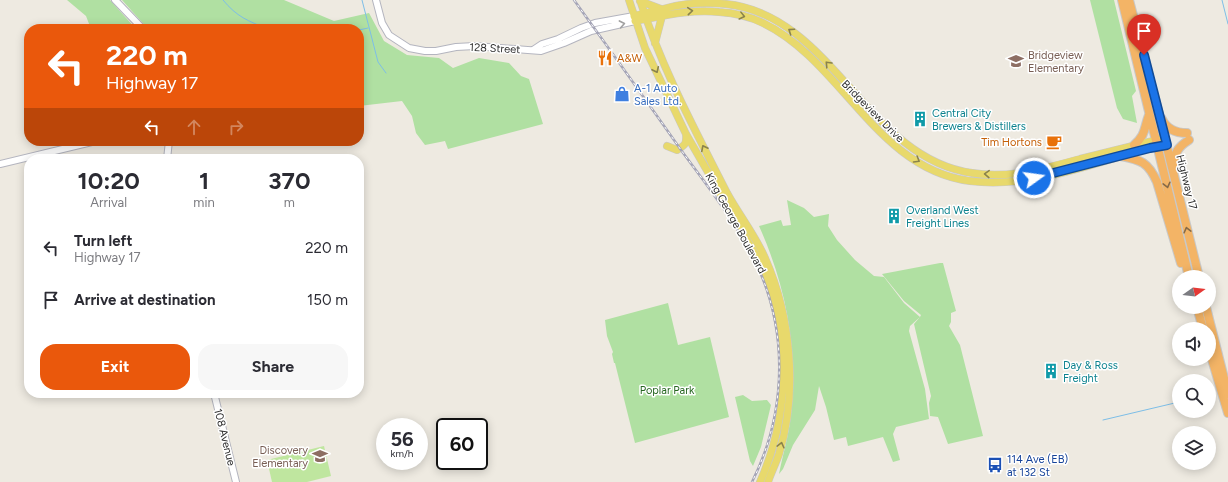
<!DOCTYPE html>
<html lang="en">
<head>
<meta charset="utf-8">
<style>
  :root { --surface:#fff; --page:#f7f7f7; --text:#2b2b33; --muted:#7c7c81; --accent:#ea580c }
  body { margin:0; font-family:Figtree,sans-serif; background:var(--page); color:var(--text); height:100vh; display:flex; flex-direction:column; font-size:15px; white-space:nowrap }
  * { box-sizing:border-box; margin:0 }
  p { font-size:13px; color:var(--muted) }
  .icon { flex:none; width:22px; height:22px; fill:none; stroke:currentColor; stroke-width:2; stroke-linecap:round; stroke-linejoin:round }
  .map { position:relative; flex:1; overflow:hidden }
  .sheet { position:absolute; left:24px; top:154px; width:340px; height:244px; display:flex; flex-direction:column; background:var(--surface); border-radius:16px; box-shadow:0 2px 10px #0003 }
  .sheet>* { flex:none }
  .top-card { position:absolute; left:24px; top:24px; width:340px; height:122px; border-radius:16px; box-shadow:0 2px 10px #0003; background:#ea580c; color:#fff; overflow:hidden }
  .needle { width:26px; rotate:76deg }
  .controls { position:absolute; left:1172px; top:270px; display:grid; gap:8px }
  .controls a { display:grid; place-items:center; width:44px; height:44px; border-radius:50%; background:var(--surface); box-shadow:0 2px 10px #0003; font-size:20px }
  .speed { position:absolute; left:376px; top:418px; display:flex; gap:8px; font-size:20px; font-weight:700; text-align:center }
  .speed>* { display:grid; place-content:center; width:52px; height:52px; border-radius:50%; background:var(--surface); box-shadow:0 2px 10px #0003; line-height:1 }
  .speed small { font-size:10px; font-weight:400 }
  .speed .limit { border:2px solid #111; border-radius:6px; background:#fff; color:#111 }
  .pin { position:absolute; display:grid; place-items:center; width:34px; height:34px; color:#fff; margin:-41px -17px; border-radius:50% 50% 50% 0; rotate:-45deg; box-shadow:0 0 4px #0007 }
  .pin .icon { rotate:45deg }
  .me { position:absolute; width:44px; margin:-22px; rotate:76deg; stroke-linejoin:round; filter:drop-shadow(0 0 3px #0008) }
  .turn { display:flex; align-items:center; gap:14px; height:84px; padding:0 16px; font-size:18px }
  .turn .icon { width:52px; height:52px; stroke-width:2.5 }
  .turn b { display:block; font-size:28px; line-height:34px }
  .lanes { display:flex; align-items:center; height:38px; padding:0 16px; background:#0003; justify-content:center; gap:20px; direction:ltr }
  .lanes .off { opacity:.35 }
  .eta { display:flex; justify-content:space-evenly; align-items:center; height:68px; text-align:center }
  .eta b { font-size:24px; font-weight:700; line-height:28px }
  .button { display:flex; gap:8px; margin-top:auto; padding:8px 16px }
  .button a { flex:1; height:46px; border-radius:16px; background:var(--accent); color:#fff; font-size:16px; font-weight:700; line-height:46px; text-align:center }
  .button a+a { background:var(--page); color:var(--text) }
  ul { padding:0; list-style:none }
  li { display:flex; align-items:center; gap:12px; height:52px; padding:0 16px }
  li div { flex:1 }
  li b { display:block; font-size:15px }
  li em { font-style:normal }
  .map>svg:first-child { display:block }
  .green { fill:#b0e0a2 }
  .pitch { fill:#bfe69f }
  .lines { fill:none; stroke-linecap:round; stroke-linejoin:round }
  .stream { stroke:#7dbee7; stroke-width:1 }
  .secondary-casing { stroke:#b4b5bf; stroke-width:8 }
  .primary-casing { stroke:#c8c8c8; stroke-width:8 }
  .highway-casing { stroke:#c8c8c8; stroke-width:10 }
  .secondary { stroke:#fff; stroke-width:6 }
  .primary { stroke:#e8d96c; stroke-width:7 }
  .highway { stroke:#f3b466; stroke-width:8 }
  .rail-casing { stroke:#a4a4b6; stroke-width:2.5 }
  .rail { stroke:#fff; stroke-width:1; stroke-dasharray:3; stroke-linecap:butt }
  .oneway { stroke:#8a834c }
  .oneway2 { stroke:#a0a0a0 }
  .oneway3 { stroke:#866a47 }
  .route-casing { stroke:#114b97; stroke-width:10 }
  .route { stroke:#1a73e8; stroke-width:7 }
  .labels { text-anchor:middle; stroke-width:3; stroke-linejoin:round; paint-order:stroke }
  .street-label { font-size:11px; fill:#2d2d2d; stroke:#fff }
  .education-label { font-size:11px; fill:#785e54; stroke:#fff; text-anchor:start }
  .food-label { font-size:11px; fill:#c56008; stroke:#fff; text-anchor:start }
  .shop-label { font-size:11px; fill:#366cbe; stroke:#fff; text-anchor:start }
  .culture-label { font-size:11px; fill:#0d838f; stroke:#fff; text-anchor:start }
  .park-label { font-size:11px; fill:#276721; stroke:#fff }
  .transit-label { font-size:11px; fill:#164399; stroke:#fff; text-anchor:start }
</style>
</head>
<body>
<div class="map">
<svg width="1228" height="482" viewBox="0 0 1228 482">
  <rect width="100%" height="100%" fill="#eeeae1"/>
  <path class="green" d="M67,0h43l26,29h-45l-5,-13z
    M122,0h162l50,21 35,-8 15,28 23,14 32,3 14,10 26,-10 30,5 12,13 8,3 14,45 -95,25 -3,-8 -20,4 -9,-12 -4,-17 -10,-15 -43,5v-77h-211z
    M1090,0h24l22,91 -4,5 5,27 -14,-4 -6,-11z
    M787,200l17,8 10,9 15,-3 -1,12 9,14 18,20 19,16 10,1 20,26 16,14 1,-2 -17,-14 -22,-27 58,-11h3l13,48 -5,2v9l-2,4 11,19 23,91 -35,8 -10,-27 -8,-1 -1,-13 2,-7 -17,-72 6,-7 -10,9 -1,5 16,58 4,30 -33,8 -3,7 7,26 -7,2 -10,-25 -35,9 -2,-9 -12,3 -8,-33 -7,-21 -4,24 -22,35 -10,24 -4,5c4,-20 10,-40 12,-60 7,-65 -5,-128 -32,-188l22,-6 2,6 8,-1z
    M668,303l10,42 32,-8 19,80 -94,26 -20,-80h-1l-2,-9 1,-2 -6,-16 -2,-16z
    M743,395l9,6 15,-1 4,5 -10,42 -8,19 -3,-5 -15,-64z"/>
  <path class="pitch" d="M324,446l7,30 -24,6h-35l-5,-22z"/>
  <g class="lines">
    <path class="stream" d="M223,0c14,17 25,21 45,29
      M362,0l16,62 8,11
      M1222,0l6,24
      M359,30l9,-2
      M1209,395l5,-3
      M1103,420l76,-18"/>
    <defs>
      <path id="secondary" d="M115,0l28,29
        M376,0l6,23 7,12 20,13 16,3h11l20,-4 19,-1 66,5 23,-8 27,-12 44,-10
        M533,50l9,-6 16,-5 23,-11 14,-5 39,-7
        M167,159l2,-18
        M0,164l96,-23
        M214,393l22,89"/>
      <path id="primary" d="M629,0l16,48 41,86 72,125c32,71 34,151 2,223
        M640,0c21,67 55,130 87,193 12,22 28,42 38,65 26,59 33,134 14,196 -3,9 -8,19 -11,28
        M640,1l21,8
        M634,16c10,-2 19,-5 29,-7 20,-6 42,-7 63,-5 107,11 140,154 246,169 37,6 72,-4 108,-14 28,-7 56,-14 85,-21
        M635,21c28,-5 55,-12 84,-9 15,1 30,4 44,11 79,38 113,146 207,158 60,8 123,-18 180,-33l17,-3
        M655,43l7,-27
        M667,146l10,4c8,-5 10,-6 9,-16"/>
      <path id="highway" d="M1122,0l67,277
        M1129,0l30,115 40,162
        M1162,119c5,11 14,14 25,14
        M1134,145c12,-10 10,-17 15,-30
        M1121,156c20,4 27,6 36,26l24,81
        M1173,165c2,-13 5,-18 16,-25
        M1197,307l6,22
        M1206,307l22,87
        M1209,349l19,64"/>
    </defs>
    <use href="#secondary" class="secondary-casing"/>
    <use href="#primary" class="primary-casing"/>
    <use href="#highway" class="highway-casing"/>
    <use href="#secondary" class="secondary"/>
    <use href="#primary" class="primary"/>
    <use href="#highway" class="highway"/>
    <defs>
      <path id="rail" d="M574,0c36,50 72,100 107,150 24,33 50,66 70,103 38,71 37,157 1,229"/>
    </defs>
    <use href="#rail" class="rail-casing"/>
    <use href="#rail" class="rail"/>
  </g>
  <defs><path id="oneway-chevron" d="M-2-3.5L2.5 0L-2 3.5" fill="none" stroke-width="1.6" stroke-linecap="round" stroke-linejoin="round"/></defs>
  <g class="oneway">
    <use href="#oneway-chevron" transform="translate(690 11) rotate(-5)"/>
    <use href="#oneway-chevron" transform="translate(742 16) rotate(14)"/>
    <use href="#oneway-chevron" transform="translate(791 31) rotate(-146)"/>
    <use href="#oneway-chevron" transform="translate(828 64) rotate(-133)"/>
    <use href="#oneway-chevron" transform="translate(656 70) rotate(65)"/>
    <use href="#oneway-chevron" transform="translate(704 148) rotate(-117)"/>
    <use href="#oneway-chevron" transform="translate(917 160) rotate(31)"/>
    <use href="#oneway-chevron" transform="translate(987 174) rotate(-178)"/>
    <use href="#oneway-chevron" transform="translate(781 445) rotate(-76)"/>
  </g>
  <use class="oneway2" href="#oneway-chevron" transform="translate(622 24) rotate(-11)"/>
  <g class="oneway3">
    <use href="#oneway-chevron" transform="translate(1167 185) rotate(76)"/>
    <use href="#oneway-chevron" transform="translate(1187 230) rotate(-104)"/>
  </g>
  <g class="lines">
    <defs>
      <path id="route" d="M1034,178l116,-30 17,-3 -23,-90"/>
    </defs>
    <use href="#route" class="route-casing"/>
    <use href="#route" class="route"/>
  </g>
  <defs>
    <symbol id="restaurant-bare" viewBox="-9 -9 18 18"><path d="M-5-6h1v4h1v-4h1v4h1v-4h1v5L-1.5 .5V6h-2V.5L-5-1ZM5-6V6H3V1.5H1.5Q1.5-4 5-6Z" fill="#e8710a" stroke="#fff" stroke-width="2.5" paint-order="stroke"/></symbol>
    <symbol id="school-bare" viewBox="-9 -9 18 18"><path d="M0-5L7-2L0 1L-7-2ZM-4 1L0 2.5L4 1V4Q0 6-4 4Z" fill="#8d6e63" stroke="#fff" stroke-width="2.5" paint-order="stroke"/></symbol>
    <symbol id="shop-bare" viewBox="-9 -9 18 18"><path d="M-5-2.5h2.3a2.7 3.5 0 0 1 5.4 0H5L5.5 6h-11ZM-1.5-2.5h3a1.5 2.3 0 0 0-3 0Z" fill="#3f7fe0" stroke="#fff" stroke-width="2.5" paint-order="stroke"/></symbol>
    <symbol id="building-bare" viewBox="-9 -9 18 18"><path d="M-4-6H4V6H1V3H-1V6H-4ZM-2.5-4.3h1.7v1.8h-1.7ZM.8-4.3h1.7v1.8H.8ZM-2.5-1h1.7V.8h-1.7ZM.8-1h1.7V.8H.8Z" fill="#0f9aa8" stroke="#fff" stroke-width="2.5" paint-order="stroke"/></symbol>
    <symbol id="cafe-bare" viewBox="-9 -9 18 18"><path d="M-5.5-4.5H6V0H3Q3 3.5 0 3.5H-2.5Q-5.5 3.5-5.5 0ZM3-3.2v2h1.7v-2ZM-6 4.5H4V6H-6Z" fill="#e8710a" stroke="#fff" stroke-width="2.5" paint-order="stroke"/></symbol>
    <symbol id="bus-bare" viewBox="-9 -9 18 18"><path d="M-5-6H5V4H4V6H2V4H-2V6H-4V4H-5ZM-3.5-4V0h7V-4ZM-3.5 1.2v1.5H-2V1.2ZM2 1.2v1.5H3.5V1.2Z" fill="#1a4fb4" stroke="#fff" stroke-width="2.5" paint-order="stroke"/></symbol>
  </defs>
  <g fill-rule="evenodd">
    <use href="#restaurant-bare" x="594" y="47" width="22" height="22"/>
    <use href="#school-bare" x="1005" y="50" width="22" height="22"/>
    <use href="#shop-bare" x="611" y="83" width="22" height="22"/>
    <use href="#building-bare" x="909" y="108" width="22" height="22"/>
    <use href="#cafe-bare" x="1043" y="131" width="22" height="22"/>
    <use href="#building-bare" x="883" y="205" width="22" height="22"/>
    <use href="#building-bare" x="1040" y="360" width="22" height="22"/>
    <use href="#school-bare" x="309" y="445" width="22" height="22"/>
    <use href="#bus-bare" x="984" y="454" width="22" height="22"/>
  </g>
  <g class="labels">
    <g class="street-label">
      <text transform="translate(495 48) rotate(3)" y="4">128 Street</text>
      <text transform="translate(873 111) rotate(45)" y="4">Bridgeview Drive</text>
      <text transform="translate(1187 182) rotate(76)" y="4">Highway 17</text>
      <text transform="translate(736 223) rotate(61)" y="4">King George Boulevard</text>
      <text transform="translate(225 437) rotate(76)" y="4">108 Avenue</text>
    </g>
    <g class="education-label">
      <text x="1028" y="59">Bridgeview<tspan x="1028" dy="13">Elementary</tspan></text>
      <text x="308" y="454" text-anchor="end">Discovery<tspan x="308" dy="13">Elementary</tspan></text>
    </g>
    <g class="food-label">
      <text x="617" y="62">A&amp;W</text>
      <text x="1042" y="146" text-anchor="end">Tim Hortons</text>
    </g>
    <g class="shop-label">
      <text x="634" y="92">A-1 Auto<tspan x="634" dy="13">Sales Ltd.</tspan></text>
    </g>
    <g class="culture-label">
      <text x="932" y="117">Central City<tspan x="932" dy="13">Brewers &amp; Distillers</tspan></text>
      <text x="906" y="214">Overland West<tspan x="906" dy="13">Freight Lines</tspan></text>
      <text x="1063" y="369">Day &amp; Ross<tspan x="1063" dy="13">Freight</tspan></text>
    </g>
    <g class="park-label">
      <text x="667" y="394">Poplar Park</text>
    </g>
    <g class="transit-label">
      <text x="1007" y="463">114 Ave (EB)<tspan x="1007" dy="13">at 132 St</tspan></text>
    </g>
  </g>
</svg>
<div class="controls">
<a><svg class="needle" viewBox="-14 -14 28 28"><path d="M0-13l5 13h-10z" fill="#e53935"/><path d="M0 13l5-13h-10z" fill="#7c7c81"/></svg></a>
<a><svg class="icon" aria-label="sound" viewBox="0 0 24 24"><path d="M4 9h4l5-4v14l-5-4H4zM17 9q2 3 0 6"/></svg></a>
<a><svg class="icon" aria-label="search" viewBox="0 0 24 24"><circle cx="10" cy="10" r="6"/><path d="M15 15l6 6"/></svg></a>
<a><svg class="icon" aria-label="layers" viewBox="0 0 24 24"><path d="M12 4l9 5-9 5-9-5zM3 14l9 5 9-5"/></svg></a>
</div>
<div class="speed"><div>56<small>km/h</small></div><div class="limit">60</div></div>
<div class="pin" style="left:1144px;top:55px;background:#d93025"><svg class="icon" aria-label="arrive" viewBox="0 0 24 24"><path d="M6 21V4h12l-3 4 3 4H6"/></svg></div>
<svg class="me" style="left:1034px;top:178px" viewBox="-20 -20 40 40"><circle r="17" fill="#1a73e8" stroke="#fff" stroke-width="3"/><path d="M0-11L8 9 0 5-8 9z" fill="#fff"/></svg>
<div class="top-card">
<div class="turn"><svg class="icon" aria-label="left" viewBox="0 0 24 24"><path d="M17 20v-9H6M10 6l-5 5 5 5"/></svg><div><b>220 m</b>Highway 17</div></div>
<div class="lanes"><svg class="icon" aria-label="left" viewBox="0 0 24 24"><path d="M17 20v-9H6M10 6l-5 5 5 5"/></svg><svg class="icon off" aria-label="ahead" viewBox="0 0 24 24"><path d="M12 20V5M6 11l6-6 6 6"/></svg><svg class="icon off" aria-label="right" viewBox="0 0 24 24"><path d="M7 20v-9h11M14 6l5 5-5 5"/></svg></div>
</div>
<section class="sheet">
<div class="eta">
<div><b>10:20</b><p>Arrival</p></div>
<div><b>1</b><p>min</p></div>
<div><b>370</b><p>m</p></div>
</div>
<ul>
<li><svg class="icon" aria-label="left" viewBox="0 0 24 24"><path d="M17 20v-9H6M10 6l-5 5 5 5"/></svg><div><b>Turn left</b><p>Highway 17</p></div><em>220 m</em></li>
<li><svg class="icon" aria-label="arrive" viewBox="0 0 24 24"><path d="M6 21V4h12l-3 4 3 4H6"/></svg><div><b>Arrive at destination</b></div><em>150 m</em></li>
</ul>
<div class="button"><a>Exit</a><a>Share</a></div>
</section>
</div>
</body>
</html>
